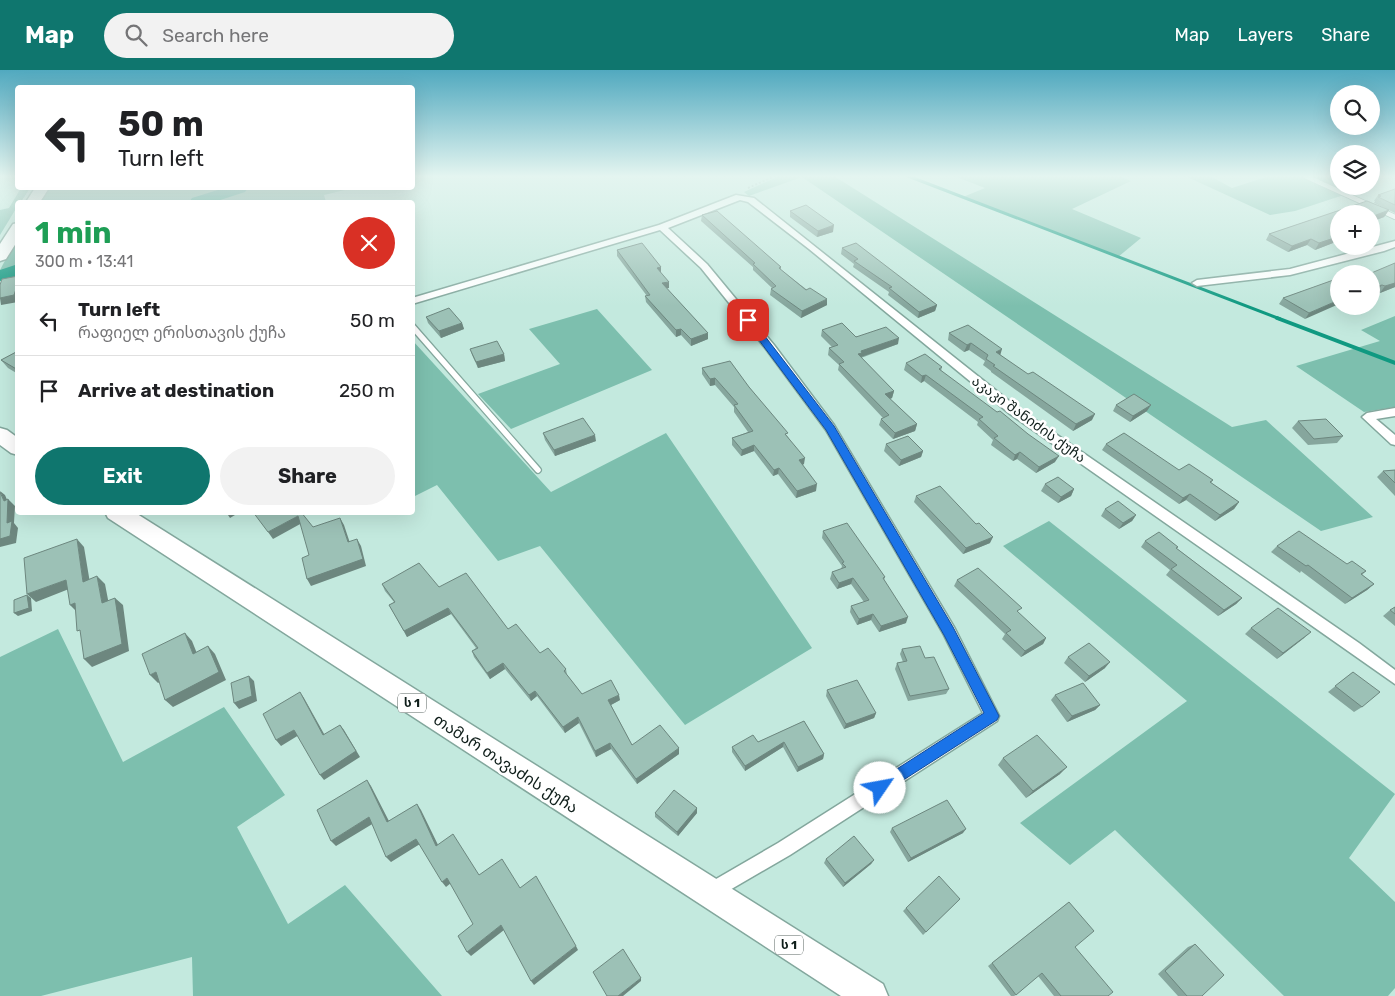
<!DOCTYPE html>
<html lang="en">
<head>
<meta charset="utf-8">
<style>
  :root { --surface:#fff; --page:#f2f2f2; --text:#202124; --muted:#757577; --line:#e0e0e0; --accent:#0f766e }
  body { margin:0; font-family:Rubik,"Noto Sans Georgian",sans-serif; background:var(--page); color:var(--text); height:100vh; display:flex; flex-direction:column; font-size:19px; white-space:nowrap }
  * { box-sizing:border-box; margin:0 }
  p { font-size:16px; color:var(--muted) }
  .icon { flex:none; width:28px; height:28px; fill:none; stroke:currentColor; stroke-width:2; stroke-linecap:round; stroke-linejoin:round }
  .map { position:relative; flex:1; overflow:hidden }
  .drawer { position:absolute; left:15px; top:130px; width:400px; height:315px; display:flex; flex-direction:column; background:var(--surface); border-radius:5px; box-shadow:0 5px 20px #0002 }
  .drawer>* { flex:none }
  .banner { position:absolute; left:15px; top:15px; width:400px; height:105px; border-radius:5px; box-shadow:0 5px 20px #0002; background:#fff; color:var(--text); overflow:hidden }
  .buttons { position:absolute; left:1330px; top:15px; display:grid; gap:10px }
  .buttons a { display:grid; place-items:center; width:50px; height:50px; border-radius:50%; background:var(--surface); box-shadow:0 5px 20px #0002; font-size:25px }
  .pin { position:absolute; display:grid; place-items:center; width:42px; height:42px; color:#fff; margin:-21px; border-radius:10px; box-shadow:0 2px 8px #0006 }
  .me { position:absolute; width:55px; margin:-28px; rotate:57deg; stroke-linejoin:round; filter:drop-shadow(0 0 4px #0008) }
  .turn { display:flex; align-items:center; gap:18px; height:105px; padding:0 20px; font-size:22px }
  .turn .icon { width:65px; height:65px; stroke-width:2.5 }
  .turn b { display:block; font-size:35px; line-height:42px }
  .round { display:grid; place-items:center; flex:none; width:52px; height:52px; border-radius:26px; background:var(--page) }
  .headline { display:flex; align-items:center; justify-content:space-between; height:85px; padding:0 20px }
  h1 { font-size:30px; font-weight:700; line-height:38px; color:#1e9e55 }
  .button { display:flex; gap:10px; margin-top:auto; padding:10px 20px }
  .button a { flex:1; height:58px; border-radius:30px; background:var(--accent); color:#fff; font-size:20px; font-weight:700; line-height:58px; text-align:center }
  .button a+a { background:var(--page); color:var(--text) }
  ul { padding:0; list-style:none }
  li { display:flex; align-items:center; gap:15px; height:70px; padding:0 20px; border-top:1px solid var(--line) }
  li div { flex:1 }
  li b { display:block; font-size:19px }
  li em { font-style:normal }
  header { display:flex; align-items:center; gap:30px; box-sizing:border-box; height:70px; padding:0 25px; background:var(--accent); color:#fff }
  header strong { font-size:24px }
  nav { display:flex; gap:28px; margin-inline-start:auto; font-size:18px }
  .search { width:350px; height:45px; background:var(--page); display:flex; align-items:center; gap:12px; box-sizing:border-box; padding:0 18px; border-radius:28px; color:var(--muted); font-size:19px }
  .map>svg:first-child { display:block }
  .green { fill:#7dbfae }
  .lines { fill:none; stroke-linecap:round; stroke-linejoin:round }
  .stream-far1 { stroke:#109981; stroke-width:3 }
  .stream { stroke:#109981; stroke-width:4 }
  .river { fill:#109981; fill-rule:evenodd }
  .lane-far1-casing { stroke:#83a79d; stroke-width:6 }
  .lane-casing { stroke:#83a79d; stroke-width:8 }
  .street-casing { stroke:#83a79d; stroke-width:3 }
  .highway-casing { stroke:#83a79d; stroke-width:3 }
  .path { stroke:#87a59c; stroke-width:2; stroke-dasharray:2 2; stroke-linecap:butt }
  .lane-far1 { stroke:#fff; stroke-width:4.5 }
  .lane { stroke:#fff; stroke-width:5.5 }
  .street { fill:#fff; fill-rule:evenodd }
  .highway { fill:#fff; fill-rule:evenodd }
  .wall { fill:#86a69d }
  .shaded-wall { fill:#6d877f }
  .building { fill:#9cc1b6; stroke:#6d877f }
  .route { fill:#1a73e8; stroke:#114b97 }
  .labels { text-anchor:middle; stroke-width:5; stroke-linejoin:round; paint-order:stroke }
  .shield { fill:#fff; stroke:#57625f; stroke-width:1 }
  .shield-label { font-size:12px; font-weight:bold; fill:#0f1e1a }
  .street-label { font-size:14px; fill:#0f1e1a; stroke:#fff }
  .near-street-label { font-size:16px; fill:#0f1e1a; stroke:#fff }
</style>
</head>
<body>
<header>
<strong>Map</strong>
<div class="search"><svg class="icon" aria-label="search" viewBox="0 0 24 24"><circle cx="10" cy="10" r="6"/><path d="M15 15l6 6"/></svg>Search here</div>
<nav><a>Map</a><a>Layers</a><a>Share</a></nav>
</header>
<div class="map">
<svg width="1395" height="926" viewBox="0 0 1395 926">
  <rect width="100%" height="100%" fill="#c3e9de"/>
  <path class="green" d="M779,106h55l398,251 34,-7 107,97 -52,14 -519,-354 -53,19 -5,-4z
    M954,106h166l11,5 -59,28 69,29 -23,19 -155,-60 22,-9z
    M1185,106h25l22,12 37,-12h70v10h32l-76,25 -25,4z
    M21,118h9l-9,14h-3l-1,5 -17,28v-25l9,-2z
    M47,118h306l-29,7 2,7h-288z
    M17,168v32l-15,6 -2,-6z
    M597,239l55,61 -141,59 -33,-35 82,-30 -31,-35z
    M1395,246v91l-31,5 -68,-46 84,-25 -19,-11z
    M413,271l138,151 115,-59 146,215 -127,77 -145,-179 -42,15 -61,-76 -24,12z
    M1049,451l346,273 -46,64 46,44v86l-7,8h-104l-169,-166 -45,35 -50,-42 167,-122 -184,-155z
    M58,559l65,133 101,-55 61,88 -48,32 51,97 57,-39 97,111h-249l-1,-39 -151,39h-41v-339z"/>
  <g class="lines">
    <path class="stream-far1" d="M908,106l372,143"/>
    <path class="stream" d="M1277,248l118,45"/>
    <path class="river" d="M224,118h24l-3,4 -31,10h-25l3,-4z
      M18,194v13l-18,4v-11z"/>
    <defs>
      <path id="lane-far1" d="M1305,106l64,29
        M1380,140l15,7"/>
      <path id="lane" d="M412,256l126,144"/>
      <path id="street" d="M736,125l18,3 264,210 341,235 36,27v14l-385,-270 -201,-165 -61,-47 -8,-2 -72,28 39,36 67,81 60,80 120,202 45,89 -2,5 -207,134 -74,43 -6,3 -6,-3 -3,-6 3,-6 74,-43 205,-130 -39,-78 -118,-205 -60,-81 -65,-81 -41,-38 -248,74v-6l247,-73z
        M1395,171v6l-11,4 -94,24 -93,11 -5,-3 5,-3 93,-11z
        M1395,338v8l-19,3 19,16v10l-4,-1 -29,-27 5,-4z"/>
      <path id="highway" d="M35,118h14l-9,14h-14z
        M18,153v17l-12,19 -6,2v-17l13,-20z
        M0,358l7,2 11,8v17l-7,-2 -11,-8z
        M105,442h29l749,472 5,12h-47l-733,-478z"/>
    </defs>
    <use href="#lane-far1" class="lane-far1-casing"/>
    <use href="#lane" class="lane-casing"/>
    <use href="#street" class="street-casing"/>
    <use href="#highway" class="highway-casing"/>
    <path class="path" d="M748,118l27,-12"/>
    <use href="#lane-far1" class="lane-far1"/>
    <use href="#lane" class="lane"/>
    <use href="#street" class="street"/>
    <use href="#highway" class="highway"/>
  </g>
  <path class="wall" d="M1395,119v24l-21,-10 1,-2h-1l4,-6z
    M1367,131l22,9 -5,7 -13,5v-8h-32v25l-4,1 -2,3 -18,7 -8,-5 -19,7 -22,-12 3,-6z
    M790,141l43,21 -16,5 -27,-20z
    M702,145l79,52v3l46,35 -26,13 -31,-23 1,-6 1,-1 -19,-18v-3l-52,-46z
    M842,178l95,57 -2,6 -17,7 -30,-23 1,-3 -36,-25 1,-3 -13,-10z
    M617,180l44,17v6l8,15h-2l41,51 -17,7 -10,-11 -5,2 -30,-35 -1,-6h2l-30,-40z
    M1395,193v24l-15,6 -3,-2z
    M1339,208l-34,41 -26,-15 4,-6z
    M426,247l36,6 2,6 -23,9 -13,-15z
    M822,260l76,14 -37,14 33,33 -2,7 -2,1 27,25 -2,7 -22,8 -14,-14 2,-6 2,-1 -45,-48 1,-5 -11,-10 1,-7 3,-1 -11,-11z
    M949,263l51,22 92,65 -19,11 -82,-59v-1l-8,-6 2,-4 -16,-11 -5,2 -16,-12z
    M470,279l34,5 1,7 -27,7 -6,-13z
    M18,281v23l-10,-6 -7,-8z
    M906,293l36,4 -1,4 114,91 -19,11 -19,-14 -4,2 -22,-16 2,-5 -16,-15 1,-3 -54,-41 -3,2 -17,-13z
    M702,298l47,19 39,50 16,27 -2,1 14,26 -20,7 -18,-24 -5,2 -19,-25 -13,5 -9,-11v-7l16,-6 -14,-20v-5l-19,-22 -5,1 -8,-12z
    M1116,335l31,6 -17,11 -17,-11z
    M1298,351l45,15 -6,7 -29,2 -16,-17z
    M543,363l53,8 -41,15 -10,-16z
    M886,374l37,7 -2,6 -22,9 -15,-15z
    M1106,374l73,26 34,10 -2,3 28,19 -5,7 -19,12 -29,-21 -7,4 -77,-54z
    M1395,400v26l-18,-19 6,-6z
    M1045,414l29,5 -3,7 -13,7 -17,-12z
    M916,426l74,47 -27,11 -49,-52z
    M1105,439l31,6 -4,6 -13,8 -18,-13z
    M823,461l62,46 -1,3 22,43 -27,9 -8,-12 -14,5 -7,-13 1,-6 13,-4 -13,-18 -14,5 -7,-10 2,-7 9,-3 1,-3 -20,-28z
    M1145,471l33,6 -2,1 66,50 -6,6 -18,12 -52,-41 4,-5 -29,-23z
    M1277,476l70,18 19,7 -4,4 12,9 -7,6 -22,14 -44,-33 -1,2 -29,-21z
    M957,510l89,58 -3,6 -22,13 -19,-18 3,-5 -51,-48z
    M382,514l57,3 69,42 32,24 26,16 1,6 15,19 38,6 -9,5 21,40 47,9 -42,30 -26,-35 -15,8 -17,-34 -14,10 -28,-37 -6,5 -26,-32 -15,10 -16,-22 -2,-6 4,-3 -25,-34 -44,23 -18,-32 5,-3 -9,-11z
    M1395,537v19l-12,-10 7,-6z
    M1251,558l53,10 -27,21 -32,-25z
    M902,579l23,9 24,31 -3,5 -38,7 -13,-32 2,-6 6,-1 -3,-8z
    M1068,587l37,11 -20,14 -21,-19z
    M1353,602l9,35 -8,5 -26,-20z
    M827,620l49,23 -2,5 -30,11 -18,-33z
    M1055,625l45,10 -5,5 -28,12 -16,-22z
    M804,651l20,33 -1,5 -26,13 -14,-25 -38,24 -13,-19v-5l26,-5z
    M1003,688l57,16 -34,24 -28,-33z
    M697,738v5l-19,23 -23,-19v-4z
    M892,758l71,5 -55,29 -18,-30z
    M826,789l48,1 -3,4 -28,23 -19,-24z
    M960,829l-37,36 -20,-24 3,-3z
    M1069,832l6,45 33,49h-54l-16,-20 -22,19 -2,1h-3l-23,-30z
    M1195,874l7,52h-24l-20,-22 30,-27z"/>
  <path class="shaded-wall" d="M1389,140l-5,7 -13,5v-5z
    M834,155l-1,7 -16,5 1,-6z
    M1339,160v9l-4,1 -2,3 -18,7 4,-7z
    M1311,169l-4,6 -19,7 4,-6z
    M661,197v6l-4,-5z
    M669,212v6l-7,1v-6z
    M18,213v19l-17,3 -1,-7z
    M1395,213v4l-15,6 5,-7z
    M1382,215l-5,6 -6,2v-5z
    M827,229v6l-26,13 1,-7z
    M1339,230v4l-34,15 4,-6z
    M937,235l-2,6 -17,7 1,-6z
    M462,253l2,6 -23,9 -2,-7z
    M681,259v6l-5,2v-7z
    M708,263v6l-17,7v-7z
    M899,268l-1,6 -37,13v2l-3,-5 3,-3z
    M971,273l-2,7 -5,2 3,-7z
    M1002,279l-2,7 -4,-4z
    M504,284l1,7 -27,7 -2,-6z
    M926,305l-2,6 -3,2 1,-7z
    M715,308v7l-5,1v-7z
    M894,321l-2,7 -8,3 1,-7z
    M1151,335l-4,6 -17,11 3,-6z
    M1095,344l-3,6 -19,11 3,-7z
    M917,354l-2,7 -22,8 2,-6z
    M595,365l1,6 -41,15 -1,-6z
    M754,375v6l-13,5 1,-6z
    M923,381l-2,6 -22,9 2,-6z
    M1020,382l-3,7 -4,2 2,-6z
    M1059,386l-4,6 -19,11 3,-6z
    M805,388l-1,6 -6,3 1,-7z
    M779,398l-1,6 -5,2 1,-6z
    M817,414l-1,7 -20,7 1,-7z
    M1074,419l-3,7 -13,7 3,-6z
    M0,421l5,4 3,7v-3l7,7 -1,17 4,5 -2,15 -16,4v-8l4,-38z
    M1190,424l-4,6 -7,4 4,-6z
    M1239,432l-5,7 -19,12 5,-6z
    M226,442h14l-10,6z
    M1136,445l-4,6 -13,8 4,-6z
    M298,446l4,7 -29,16 -5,-7z
    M340,448l4,7 8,24 -4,-7z
    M993,467l-3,6 -27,11 3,-6z
    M77,469l7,8 7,42 -8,-7z
    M357,469l4,7 5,20 -55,20 -4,-7z
    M97,506l8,8 5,26 -8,-7z
    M853,508l-2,6 -14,5 2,-6z
    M66,510l8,7 -38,15 -9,-8z
    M1374,514l-7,6 -22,14 7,-6z
    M27,525l4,3 1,13 -14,5 -4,-3z
    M115,528l8,7 6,46 -37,16 -8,-8z
    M1242,528l-6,6 -18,12 6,-6z
    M75,533l3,10 -8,-8z
    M448,538l3,6 -44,23 -3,-6z
    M873,544l-2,6 -14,5 2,-6z
    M908,547l-2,6 -27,9 2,-6z
    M1311,562l-7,6 -27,21 6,-6z
    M185,563l7,8 8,20 -7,-7z
    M1046,568l-3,6 -22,13 4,-6z
    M208,576l7,8 11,26 -53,27 -8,-7z
    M1110,592l-5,6 -20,14 4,-6z
    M503,593l2,6 -15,10 -3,-6z
    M156,602l7,8 -5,3 -8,-8z
    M249,606l5,5 3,20 -18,8 -5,-6z
    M535,621l2,5 -6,5 -2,-6z
    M300,622l4,6 24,43 -5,-6z
    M619,625l1,5 -11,6 -1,-6z
    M1100,635l-5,5 -28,12 5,-6z
    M876,643l-2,5 -30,11 2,-5z
    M578,647l1,6 -14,10 -2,-6z
    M340,655l4,5 16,27 -36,23 -4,-5z
    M294,660l5,5 -18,11 -5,-6z
    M784,672l-1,5 -38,24v-5z
    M610,673l1,6 -15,8 -1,-6z
    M679,678v6l-42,30 -1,-5z
    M824,684l-1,5 -26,13 1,-5z
    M1067,697l-7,7 -34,24 7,-7z
    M367,710l4,6 21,41 -5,-5z
    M417,734l4,6 20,41 -5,-5z
    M697,738v5l-19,23 -1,-4z
    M369,747l5,6 -38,23 -5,-5z
    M966,759l-3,4 -55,29 3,-4z
    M416,769l4,5 -29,18 -5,-5z
    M874,790l-3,4 -28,23 2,-4z
    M447,808l4,5 -5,4 -4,-5z
    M501,855l3,5 -33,26 -4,-4z
    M576,876l2,4 -44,35 -3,-4z
    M641,908v3l-18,15h-5z"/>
  <path class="building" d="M1395,119v16l-17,-8 3,-1 -3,-1z
    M1367,131l22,9 -18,7v-3h-32v20l-5,1 3,2 -18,6 -8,-4 -19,7 -23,-12z
    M806,135l28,20 -16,6 -28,-20z
    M717,141l64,56 -2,1 27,22 4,-2 17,11 -25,12 -31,-22 5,-3 -23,-22 2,-1 -53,-48z
    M642,173l19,24 -4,1 12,14 -7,1 46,50 -17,6 -10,-10 -5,1 -31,-34 5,-1 -33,-45z
    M856,173l81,62 -18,7 -30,-24 3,-1 -38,-26 4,-2 -16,-11z
    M1395,193v20l-10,3 -3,-1 -11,3v-14h-2z
    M18,206v7l-4,12 -14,3v-13l2,-6z
    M1339,208v22l-30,13 -26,-15z
    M449,238l13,15 -23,8 -13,-14z
    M842,253l14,14 30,-10 13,11 -38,13 1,2 -4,1 36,37 -9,3 32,30 -22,9 -14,-14 8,-4 -50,-51 5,-2 -15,-14 9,-3 -16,-15z
    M968,255l34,24 -6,3 32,22 5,-2 62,42 -19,10 -83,-58 2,-1 -9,-6 2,-4 -17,-12 -4,2 -18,-12z
    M497,271l7,13 -28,8 -6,-13z
    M18,281v19l-17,-10z
    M925,284l17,13 -3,2 58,43 3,-1 28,23 31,22 -20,11 -19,-15 -5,3 -21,-17 4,-2 -19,-17 4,-2 -57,-42 -4,1 -16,-13z
    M730,291l19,26 39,46 -3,1 20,24 -6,2 18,24 -20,7 -18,-23 -5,2 -20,-25 -12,5 -10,-12 21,-7 -19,-26 4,-1 -23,-26 -5,1 -8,-11z
    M1134,324l17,11 -18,11 -17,-11z
    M583,348l12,17 -41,15 -11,-17z
    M1326,349l17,17 -29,3 -16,-18z
    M1124,363l55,37 10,-6 24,16 -3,2 29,20 -19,13 -30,-21 -7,4 -77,-54z
    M908,366l15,15 -22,9 -15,-16z
    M1395,400v13l-12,-12z
    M1058,407l16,12 -13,8 -16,-13z
    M940,416l36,38 3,-1 14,14 -27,11 -50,-52z
    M0,422l4,9 4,-2 -1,24 5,-2 -2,15 -10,3z
    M1118,431l18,14 -13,8 -18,-14z
    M253,442h48l12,15 27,-9 8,24 9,-3 6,20 -56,20 -5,-21 7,-3 -11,-39 -30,16z
    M847,453l38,54 -2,1 25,39 -27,9 -8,-12 -14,5 -8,-13 18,-6 -16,-22 -14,5 -7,-11 14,-5 -4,-4 2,-1 -21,-31z
    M1299,461l48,33 5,-3 14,10 -5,3 13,10 -22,14 -44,-33 -2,1 -29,-20z
    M1159,462l19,15 -2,1 66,50 -18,12 -53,-41 6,-4 -32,-24z
    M77,469l6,43 14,-6 5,27 13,-5 7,46 -38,15 -4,-29 -3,1 -2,-28 -5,2 -4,-25 -39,14 -3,-36z
    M419,493l20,24 27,-14 42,56 8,-5 24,29 8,-5 18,21 -2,2 18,23 29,-14 8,15 -11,5 24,45 28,-20 19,23 -43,31 -26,-36 -15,8 -17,-34 -15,10 -28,-36 -6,4 -26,-32 -16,10 -15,-22 6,-3 -30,-40 -44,23 -15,-26 6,-3 -13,-18z
    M978,498l44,40 -5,3 29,27 -21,13 -19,-18 5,-3 -54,-50z
    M27,525l2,13 -15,5v-13z
    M1395,537v7l-5,-4z
    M1278,538l33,24 -28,21 -32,-25z
    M185,563l8,21 15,-8 11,26 -54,28 -9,-28 -6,3 -8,-21z
    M1089,573l21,19 -21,14 -21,-19z
    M920,576l5,12 9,-1 15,32 -39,7 -13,-33 10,-2 -5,-12z
    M1353,602l27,20 -18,15 -27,-21z
    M249,606l3,20 -18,7 -3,-20z
    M857,610l19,33 -30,11 -19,-34z
    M1083,613l17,22 -28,11 -17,-21z
    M300,622l23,43 17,-10 16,26 -36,24 -26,-45 -18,10 -13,-26z
    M804,651l20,33 -26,13 -14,-25 -39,24 -13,-19 21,-12 5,7z
    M1037,665l30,32 -34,24 -30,-33z
    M367,710l20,42 30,-18 19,42 17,-12 26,41 23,-16 18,29 16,-12 40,70 -45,35 -30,-56 -34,27 -9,-16 15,-12 -26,-46 -5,4 -26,-43 -30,18 -17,-40 -38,24 -14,-31z
    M674,720l23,18 -20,24 -22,-19z
    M947,730l19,29 -55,29 -19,-30z
    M854,766l20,24 -29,23 -19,-24z
    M939,806l21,23 -34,33 -20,-24z
    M1069,832l25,29 -19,16 38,45 -5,4h-47l-19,-23 -26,22 -24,-32z
    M1195,874l29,31 -22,21h-15l-22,-25z
    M623,879l18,29 -23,18h-11l-14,-24z"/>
  <linearGradient id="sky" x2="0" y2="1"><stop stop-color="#51a9bf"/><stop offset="0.45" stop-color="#e4f5f0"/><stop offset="1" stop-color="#e4f5f0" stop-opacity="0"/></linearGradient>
  <rect width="1395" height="236" fill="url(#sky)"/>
  <path class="route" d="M748,247l3,1 83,108 119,201 46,89 -2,4 -117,75 -5,-2 -2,-5 2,-5 109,-70 -40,-78 -118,-205 -82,-110z"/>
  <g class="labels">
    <g class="shield">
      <rect x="398" y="623.5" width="28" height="19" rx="4"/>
      <rect x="775" y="865.5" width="28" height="19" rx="4"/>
    </g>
    <g class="shield-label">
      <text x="412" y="637">ს 1</text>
      <text x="789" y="879">ს 1</text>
    </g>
    <g class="street-label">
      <text transform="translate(1029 349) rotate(36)" y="5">აკაკი შანიძის ქუჩა</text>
    </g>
    <g class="near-street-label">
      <text transform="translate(506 693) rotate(33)" y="6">თამარ თავაძის ქუჩა</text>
    </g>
  </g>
</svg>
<div class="buttons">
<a><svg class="icon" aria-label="search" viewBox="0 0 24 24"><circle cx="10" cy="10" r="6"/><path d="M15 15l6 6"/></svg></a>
<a><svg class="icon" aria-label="layers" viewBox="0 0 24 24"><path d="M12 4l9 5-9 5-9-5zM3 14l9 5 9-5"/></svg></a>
<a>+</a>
<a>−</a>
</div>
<div class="pin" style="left:748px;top:250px;background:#d93025"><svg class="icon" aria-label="arrive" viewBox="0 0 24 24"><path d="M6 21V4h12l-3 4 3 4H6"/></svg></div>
<svg class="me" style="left:880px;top:718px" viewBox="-20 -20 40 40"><circle r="19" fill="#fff"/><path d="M0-13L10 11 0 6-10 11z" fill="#1a73e8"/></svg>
<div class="banner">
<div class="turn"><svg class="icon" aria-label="left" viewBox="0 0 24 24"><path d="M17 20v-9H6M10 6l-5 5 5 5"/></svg><div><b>50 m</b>Turn left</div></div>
</div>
<section class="drawer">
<div class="headline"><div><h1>1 min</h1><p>300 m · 13:41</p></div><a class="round" style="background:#d93025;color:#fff"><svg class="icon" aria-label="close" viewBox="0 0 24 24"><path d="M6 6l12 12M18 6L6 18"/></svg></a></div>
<ul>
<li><svg class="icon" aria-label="left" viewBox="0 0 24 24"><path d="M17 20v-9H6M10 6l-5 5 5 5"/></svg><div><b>Turn left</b><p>რაფიელ ერისთავის ქუჩა</p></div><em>50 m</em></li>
<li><svg class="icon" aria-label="arrive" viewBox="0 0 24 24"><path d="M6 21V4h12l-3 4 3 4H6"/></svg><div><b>Arrive at destination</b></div><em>250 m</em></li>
</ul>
<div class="button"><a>Exit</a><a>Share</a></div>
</section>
</div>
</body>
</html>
